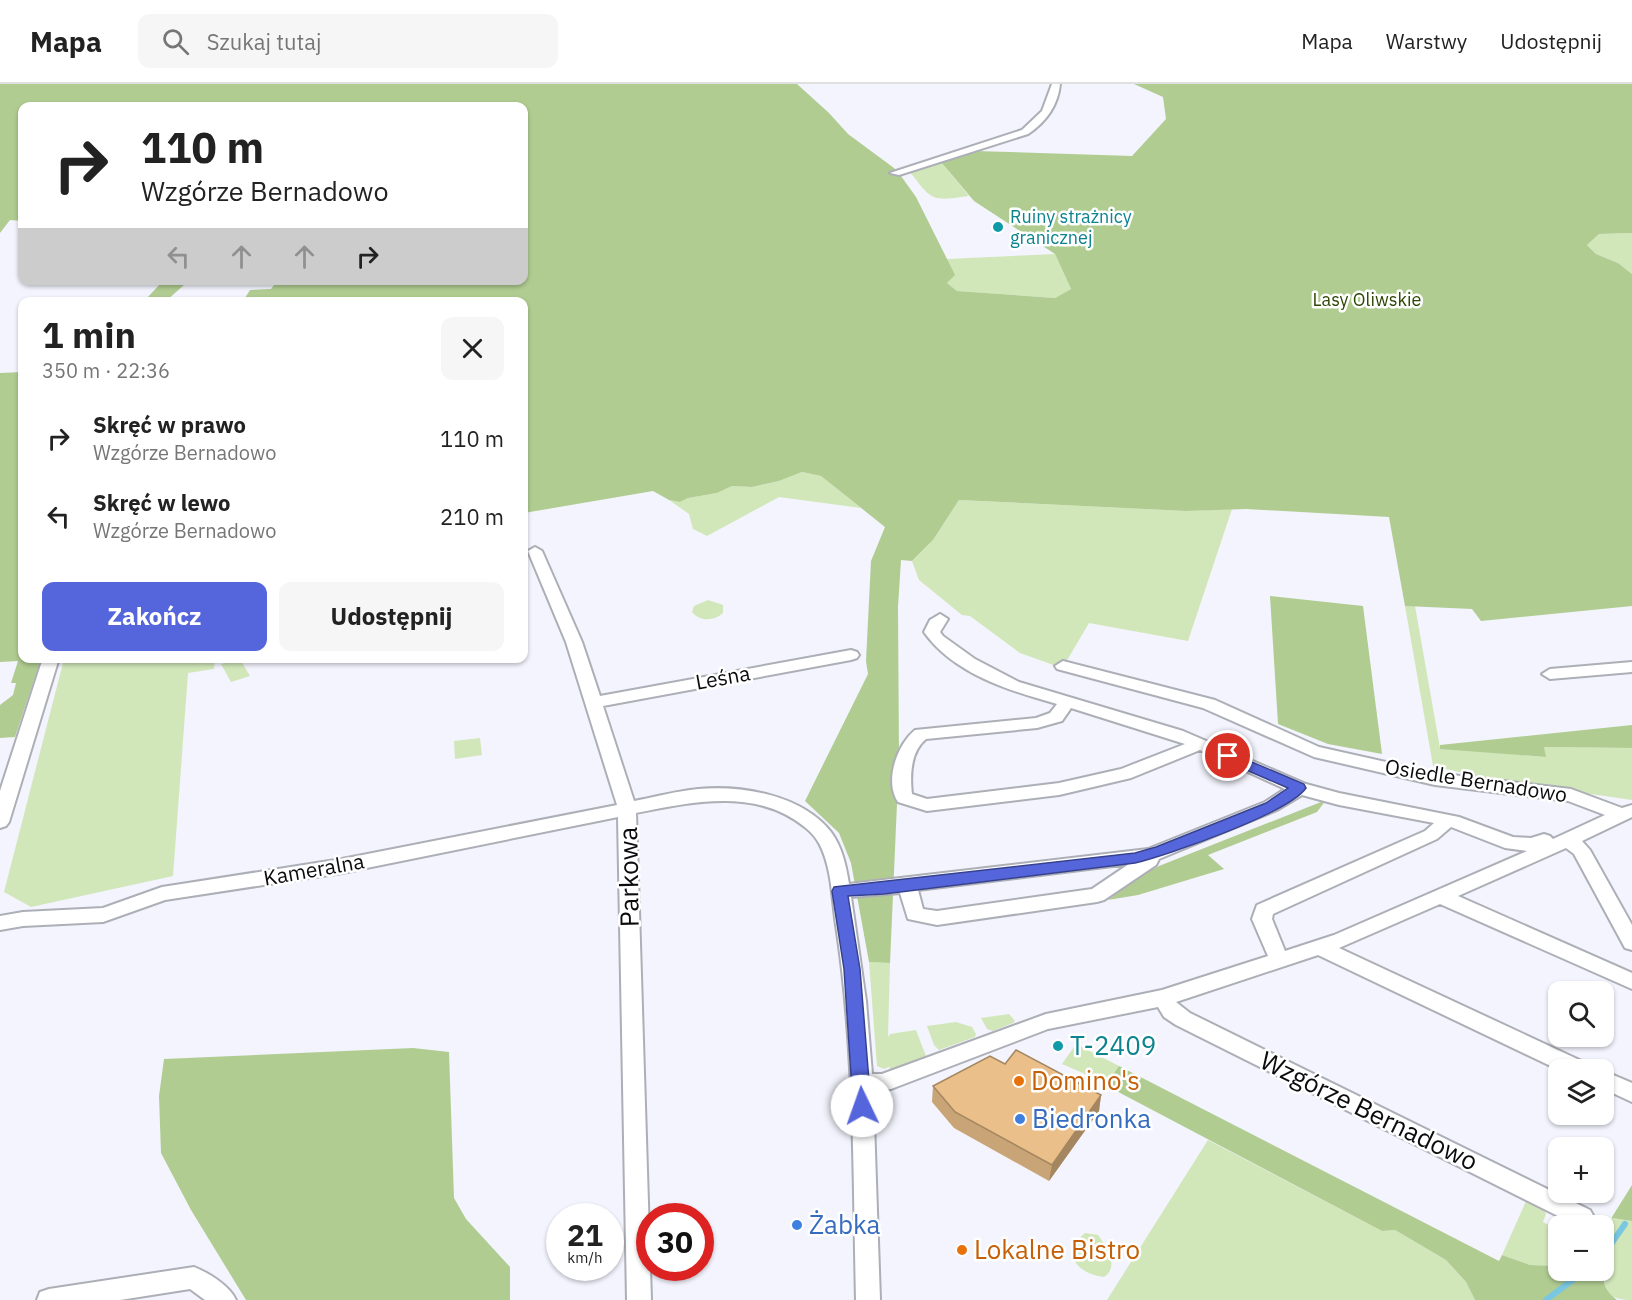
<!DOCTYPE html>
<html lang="pl">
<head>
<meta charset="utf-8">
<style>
  :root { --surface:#fff; --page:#f6f6f6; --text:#222; --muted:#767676; --line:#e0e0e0; --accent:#5566dc }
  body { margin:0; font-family:"IBM Plex Sans",sans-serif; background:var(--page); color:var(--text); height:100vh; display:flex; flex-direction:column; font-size:22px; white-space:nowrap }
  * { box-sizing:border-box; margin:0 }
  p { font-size:20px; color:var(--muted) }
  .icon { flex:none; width:33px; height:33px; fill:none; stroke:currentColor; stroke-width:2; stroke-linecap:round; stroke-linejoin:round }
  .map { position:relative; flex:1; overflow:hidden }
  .panel { position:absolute; left:18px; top:213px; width:510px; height:366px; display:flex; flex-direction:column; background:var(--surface); border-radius:12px; box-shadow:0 2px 4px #0004 }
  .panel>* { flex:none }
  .banner { position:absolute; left:18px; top:18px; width:510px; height:183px; border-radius:12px; box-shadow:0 2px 4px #0004; background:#fff; color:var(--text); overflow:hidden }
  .buttons { position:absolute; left:1548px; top:897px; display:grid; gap:12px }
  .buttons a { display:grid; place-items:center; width:66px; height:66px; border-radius:12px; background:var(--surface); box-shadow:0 2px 4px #0004; font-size:30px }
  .speed { position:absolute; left:546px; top:1119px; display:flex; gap:12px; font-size:30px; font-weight:700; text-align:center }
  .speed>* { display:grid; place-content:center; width:78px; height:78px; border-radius:50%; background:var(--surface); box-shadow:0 2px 4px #0004; line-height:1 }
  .speed small { font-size:15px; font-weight:400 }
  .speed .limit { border:9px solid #d22; background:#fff; color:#111 }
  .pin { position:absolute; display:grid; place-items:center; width:51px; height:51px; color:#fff; margin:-26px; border:3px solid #fff; border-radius:50%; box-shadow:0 2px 6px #0007 }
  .me { position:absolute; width:66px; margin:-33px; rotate:357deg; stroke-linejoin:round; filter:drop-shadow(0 0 4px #0008) }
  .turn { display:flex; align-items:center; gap:21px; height:126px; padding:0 24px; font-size:27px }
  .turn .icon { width:78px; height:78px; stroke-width:2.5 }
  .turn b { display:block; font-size:42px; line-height:51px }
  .lanes { display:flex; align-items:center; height:57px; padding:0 24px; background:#0003; justify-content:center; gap:30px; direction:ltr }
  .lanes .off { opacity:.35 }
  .round { display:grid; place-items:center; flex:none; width:63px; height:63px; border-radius:12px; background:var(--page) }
  .headline { display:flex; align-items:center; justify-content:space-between; height:102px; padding:0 24px }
  h1 { font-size:36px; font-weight:700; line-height:45px }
  .cta { display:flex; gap:12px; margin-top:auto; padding:12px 24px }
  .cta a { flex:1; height:69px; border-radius:12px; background:var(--accent); color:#fff; font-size:24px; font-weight:700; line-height:69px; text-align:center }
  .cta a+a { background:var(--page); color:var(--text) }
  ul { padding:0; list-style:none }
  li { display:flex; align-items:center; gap:18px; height:78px; padding:0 24px }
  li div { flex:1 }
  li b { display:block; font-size:22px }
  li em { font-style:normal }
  header { display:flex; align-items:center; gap:36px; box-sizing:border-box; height:84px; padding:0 30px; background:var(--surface); border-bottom:2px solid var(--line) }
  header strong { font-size:28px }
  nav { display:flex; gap:33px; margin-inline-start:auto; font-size:21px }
  .search { width:420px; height:54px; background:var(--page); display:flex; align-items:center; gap:15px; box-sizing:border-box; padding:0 21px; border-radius:12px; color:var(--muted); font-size:22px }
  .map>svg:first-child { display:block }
  .green { fill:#d1e7b9 }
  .forest { fill:#b0cc91 }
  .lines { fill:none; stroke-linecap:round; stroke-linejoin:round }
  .stream { stroke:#7ac7e2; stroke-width:6 }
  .minor-casing { stroke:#adafb7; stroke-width:4 }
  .minor { fill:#fff; fill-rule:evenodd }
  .wall { fill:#c9a476 }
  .shaded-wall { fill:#a48660 }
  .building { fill:#eabf89; stroke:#a48660; stroke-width:1.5 }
  .route { fill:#5566dc; stroke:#37428f; stroke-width:1.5 }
  .culture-dot { fill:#0f9aa8; stroke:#fff; stroke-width:2 }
  .food-dot { fill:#e8710a; stroke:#fff; stroke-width:2 }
  .shop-dot { fill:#3f7fe0; stroke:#fff; stroke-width:2 }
  .labels { text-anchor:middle; stroke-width:5; stroke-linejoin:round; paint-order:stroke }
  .far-culture-label { font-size:18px; fill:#0d838f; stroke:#fff; text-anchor:start }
  .far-park-label { font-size:18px; fill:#2e4604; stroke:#fff }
  .street-label { font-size:21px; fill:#0b0b0e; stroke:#fff }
  .near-street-label { font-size:26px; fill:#0b0b0e; stroke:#fff }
  .near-culture-label { font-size:26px; fill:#0d838f; stroke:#fff; text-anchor:start }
  .near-food-label { font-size:26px; fill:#c56008; stroke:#fff; text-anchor:start }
  .near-shop-label { font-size:26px; fill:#366cbe; stroke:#fff; text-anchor:start }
</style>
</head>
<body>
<header>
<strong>Mapa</strong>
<div class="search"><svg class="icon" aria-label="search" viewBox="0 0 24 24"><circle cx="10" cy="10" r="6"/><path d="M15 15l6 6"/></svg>Szukaj tutaj</div>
<nav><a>Mapa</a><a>Warstwy</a><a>Udostępnij</a></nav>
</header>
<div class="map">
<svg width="1632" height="1216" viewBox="0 0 1632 1216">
  <rect width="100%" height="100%" fill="#f3f4fd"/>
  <path class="green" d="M941,78l28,34c-37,5 -36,6 -59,-24z
    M1632,149v41l-14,-11 -22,-9 -9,-9 12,-11z
    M1055,170l16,35 -16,9 -98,-7 -10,-8 3,-4 -3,-20z
    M802,388l19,4 40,32 -82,-11 -72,39 -14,-7 -4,-15 -20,-14 11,2 8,-4 29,-5 15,-7 20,1 27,-6z
    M959,416l227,11 46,-2 -44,132 -99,-18 -23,39 -7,5 -39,-14 -50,-37 -8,-1 -43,-35 -7,-19 21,-21z
    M708,516l15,5v8c-9,8 -23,9 -31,-1l2,-6z
    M1405,522h10l25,142 105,9 -1,-10 88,1v52l-143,-21 -56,-13z
    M64,575h151l-1,10 -26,4 -15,203 -142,31 -27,-15z
    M240,575l10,17 -19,6 -10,-18z
    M480,654l2,17 -27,4 -1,-18z
    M869,878l21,1 -2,74 2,-3 26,-4 10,26 -34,15 -3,-4 -5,2 -7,-3z
    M1009,930l6,7 -2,2 -20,8 -6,-2 -6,-11z
    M956,938l16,5 4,7 -1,3 -36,13 -5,-5 -7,-19z
    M1076,960l43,22 -13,17 -44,-19z
    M1208,1056l174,91 13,-1 51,30 20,22 9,18h-368z
    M1527,1115l15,7 4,8 -3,8 15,8v36l-28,-1 -28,-10z
    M1612,1134l20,3v79c-31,0 -31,-17 -22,-42l-6,-2v-25z
    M1085,1149l13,2c8,11 22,32 6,42 -27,-3 -44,-24 -19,-44z"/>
  <path class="forest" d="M0,0h797l32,29 19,21 46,34 7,8 15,21 39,78 -8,8 10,8 98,7 16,-9 -16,-35 -81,-53 -33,-39 34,-11 157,5 34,-37 -3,-22 -29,-13h498v149l-33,1 -12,11 9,9 22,9 14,11v332l-151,15 -9,-12 -67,-3 -16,-89 -143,-8 -60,2 -227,-11 -26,40 -21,21 -11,-1 -3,47 1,151 -9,205 -21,-1 -18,-99 -12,-30 -34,-32 63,-127 -2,-13 5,-100 14,-34 -64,-51 -19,-4 -23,9 -27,6 -20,-1 -15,7 -29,5 -8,4 -11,-2 -16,-9 -129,22v-211l-281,-1 7,-11 21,-1 6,-8 247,-1v-174h-502v115l-12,-1 -10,13z
    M163,197v-1l32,1 -11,4 -18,16h-22z
    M22,288v286l19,1 -26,78 -15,1v-33l13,-10 3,-12h-5l7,-22 -18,1v-289z
    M1270,512l93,10 19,148 -54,-10 -50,-20z
    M1632,641v23l-88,-1 2,10 -106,-8v-4z
    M1326,716l-9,12 -109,43 16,14 -86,26 -30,5 32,-24 19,-10z
    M413,964l36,4 5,146 12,21 44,48v33h-264l-55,-90 -30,-57 -2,-57 5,-37z
    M1119,982l380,195 3,-6 28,10 28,1v4h46v-14l6,2c-7,19 -11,28 7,42h-142l-9,-18 -20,-22 -51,-30 -13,1 -277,-146z
    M1632,1101v36l-20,-3v-1z"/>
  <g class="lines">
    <path class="stream" d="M1604,1170l21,-30
      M1546,1216l40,-30"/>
    <defs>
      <path id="minor" d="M1052,0h8c-2,21 -14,38 -32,50l-129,41 -9,-2 132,-43 20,-19z
        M535,463l7,4 40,91 18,54 251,-46 6,2 2,3 -2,3 -6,2 -248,46 31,95c21,-4 43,-10 64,-12 44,-4 104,6 133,43 11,15 15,33 18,52l299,-35 117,-47 20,-13 -85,-39 -69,28 -72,17 -132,16 -29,-9c-14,-21 -1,-57 17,-72l121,-12 14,-5 7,-9c-47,-13 -103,-30 -133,-72l6,-12 10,-6 8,5 -8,13 3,4 32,23 44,23 164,49 123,53 33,9 120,24 54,20 18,1 13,-4 6,2 3,3 52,-24 -37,-14 -133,-16 -121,-28 -111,-49 -146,-39 -2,-3 8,-5 152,39 104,47 116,26 136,16 51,19 10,-3v12l-50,24 8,9 42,75v25l-7,-2 -51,-94 -8,-6 -108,48 174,77v16l-192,-85 -101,44 249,116 2,6h-31l-241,-115 -142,47 14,11 400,197 4,7 -4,7h-16l-398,-199 -12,-8 -6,-10 -110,22 -157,60 -18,3 7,208h-24c-3,-125 -1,-251 -20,-375 -4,-26 -4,-56 -16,-80 -3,-6 -9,-13 -14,-17 -49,-41 -114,-26 -170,-15l15,487h-24l-9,-483 -276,56 -177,27 -62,22 -80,4 -23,4v-14l23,-4 80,-4 59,-21 180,-28 275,-54 -51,-163 -38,-91zM1071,624l114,36 -64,25 -62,14 -132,16 -15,-5c-2,-18 -2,-42 14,-55l111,-11 25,-7zM1302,711l37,10 95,18 -9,8 -168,74 -5,14 16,37 -106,34 -116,24 -164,60h-10l-6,-73 -15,-104 49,-4 8,26 29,6 160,-23 7,-2 52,-35 3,-6 118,-49zM1451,743l54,21 22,3 -193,84 -49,16 -13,-32 1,-5 164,-75zM1129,780l-37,25 -155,22 -14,-2 -5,-19z
        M43,574h16l-50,164 -3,4 -6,2v-37z
        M1632,578v10l-82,7 -8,-5 8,-5z
        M1604,987l28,12v19l-28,-13z
        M194,1183c15,6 36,19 42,33h-31l-15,-11 -70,11h-83l3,-8 9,-3z"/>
    </defs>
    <use href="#minor" class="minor-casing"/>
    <use href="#minor" class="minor"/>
  </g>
  <path class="wall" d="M1005,980l96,31 -2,16 -50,70 -95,-53 -22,-26 1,-16z"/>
  <path class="shaded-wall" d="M1101,1011l-2,16 -50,70 3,-16z"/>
  <path class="building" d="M1016,966l85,45 -49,70 -97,-53 -22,-26 57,-30 15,8z"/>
  <path class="route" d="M1228,668l76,32 2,4c-17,25 -138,67 -171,75l-251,31 -36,2 12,73 11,137 -3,6 -6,2 -6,-2 -3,-6 -9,-137 -12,-78 2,-4 301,-34 21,-6 110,-44 22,-15 -65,-28 -2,-4 2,-3z"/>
  <g class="culture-dot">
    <circle cx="998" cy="143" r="6"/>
    <circle cx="1058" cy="962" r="6"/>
  </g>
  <g class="food-dot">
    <circle cx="1019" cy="997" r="6"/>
    <circle cx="962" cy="1166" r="6"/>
  </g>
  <g class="shop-dot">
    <circle cx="1020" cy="1035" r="6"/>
    <circle cx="797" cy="1141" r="6"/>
  </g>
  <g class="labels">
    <g class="far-culture-label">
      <text x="1010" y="139">Ruiny strażnicy<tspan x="1010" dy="21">granicznej</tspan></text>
    </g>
    <g class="far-park-label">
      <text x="1367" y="222">Lasy Oliwskie</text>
    </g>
    <g class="street-label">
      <text transform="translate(723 594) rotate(-10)" y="7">Leśna</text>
      <text transform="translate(1476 697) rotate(9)" y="7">Osiedle Bernadowo</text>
      <text transform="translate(314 786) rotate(-10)" y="7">Kameralna</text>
    </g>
    <g class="near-street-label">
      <text transform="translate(629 793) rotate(-91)" y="9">Parkowa</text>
      <text transform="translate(1369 1027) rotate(26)" y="9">Wzgórze Bernadowo</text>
    </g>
    <g class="near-culture-label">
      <text x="1070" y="971">T-2409</text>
    </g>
    <g class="near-food-label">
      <text x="1031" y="1006">Domino's</text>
      <text x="974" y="1175">Lokalne Bistro</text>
    </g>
    <g class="near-shop-label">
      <text x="1032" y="1044">Biedronka</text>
      <text x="809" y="1150">Żabka</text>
    </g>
  </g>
</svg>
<div class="buttons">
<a><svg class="icon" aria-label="search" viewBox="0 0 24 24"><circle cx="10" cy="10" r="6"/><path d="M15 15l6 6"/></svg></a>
<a><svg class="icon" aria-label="layers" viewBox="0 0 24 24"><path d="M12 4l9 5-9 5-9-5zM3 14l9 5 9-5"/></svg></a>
<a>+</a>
<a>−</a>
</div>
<div class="speed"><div>21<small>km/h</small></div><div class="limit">30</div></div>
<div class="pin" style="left:1228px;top:672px;background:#d93025"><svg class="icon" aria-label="arrive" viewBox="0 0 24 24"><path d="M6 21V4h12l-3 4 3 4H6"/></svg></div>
<svg class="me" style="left:862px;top:1022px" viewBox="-20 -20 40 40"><circle r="19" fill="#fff"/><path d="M0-13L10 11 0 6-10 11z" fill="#5566dc"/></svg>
<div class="banner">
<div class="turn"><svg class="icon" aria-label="right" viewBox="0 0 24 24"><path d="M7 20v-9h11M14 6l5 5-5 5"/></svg><div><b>110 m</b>Wzgórze Bernadowo</div></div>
<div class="lanes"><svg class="icon off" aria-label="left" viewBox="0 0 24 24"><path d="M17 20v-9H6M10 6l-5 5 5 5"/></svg><svg class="icon off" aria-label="ahead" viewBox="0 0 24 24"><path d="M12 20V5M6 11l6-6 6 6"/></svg><svg class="icon off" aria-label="ahead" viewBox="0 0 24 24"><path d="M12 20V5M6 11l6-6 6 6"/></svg><svg class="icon" aria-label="right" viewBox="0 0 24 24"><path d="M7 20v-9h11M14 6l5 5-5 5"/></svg></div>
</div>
<section class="panel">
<div class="headline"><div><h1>1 min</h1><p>350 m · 22:36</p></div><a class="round"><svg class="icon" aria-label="close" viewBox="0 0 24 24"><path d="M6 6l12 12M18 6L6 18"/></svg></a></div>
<ul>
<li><svg class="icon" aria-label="right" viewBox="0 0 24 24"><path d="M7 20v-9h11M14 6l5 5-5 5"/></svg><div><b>Skręć w prawo</b><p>Wzgórze Bernadowo</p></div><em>110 m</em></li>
<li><svg class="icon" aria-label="left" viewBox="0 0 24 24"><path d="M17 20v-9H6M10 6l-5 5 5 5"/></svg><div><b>Skręć w lewo</b><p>Wzgórze Bernadowo</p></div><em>210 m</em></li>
</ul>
<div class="cta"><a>Zakończ</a><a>Udostępnij</a></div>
</section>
</div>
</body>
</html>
